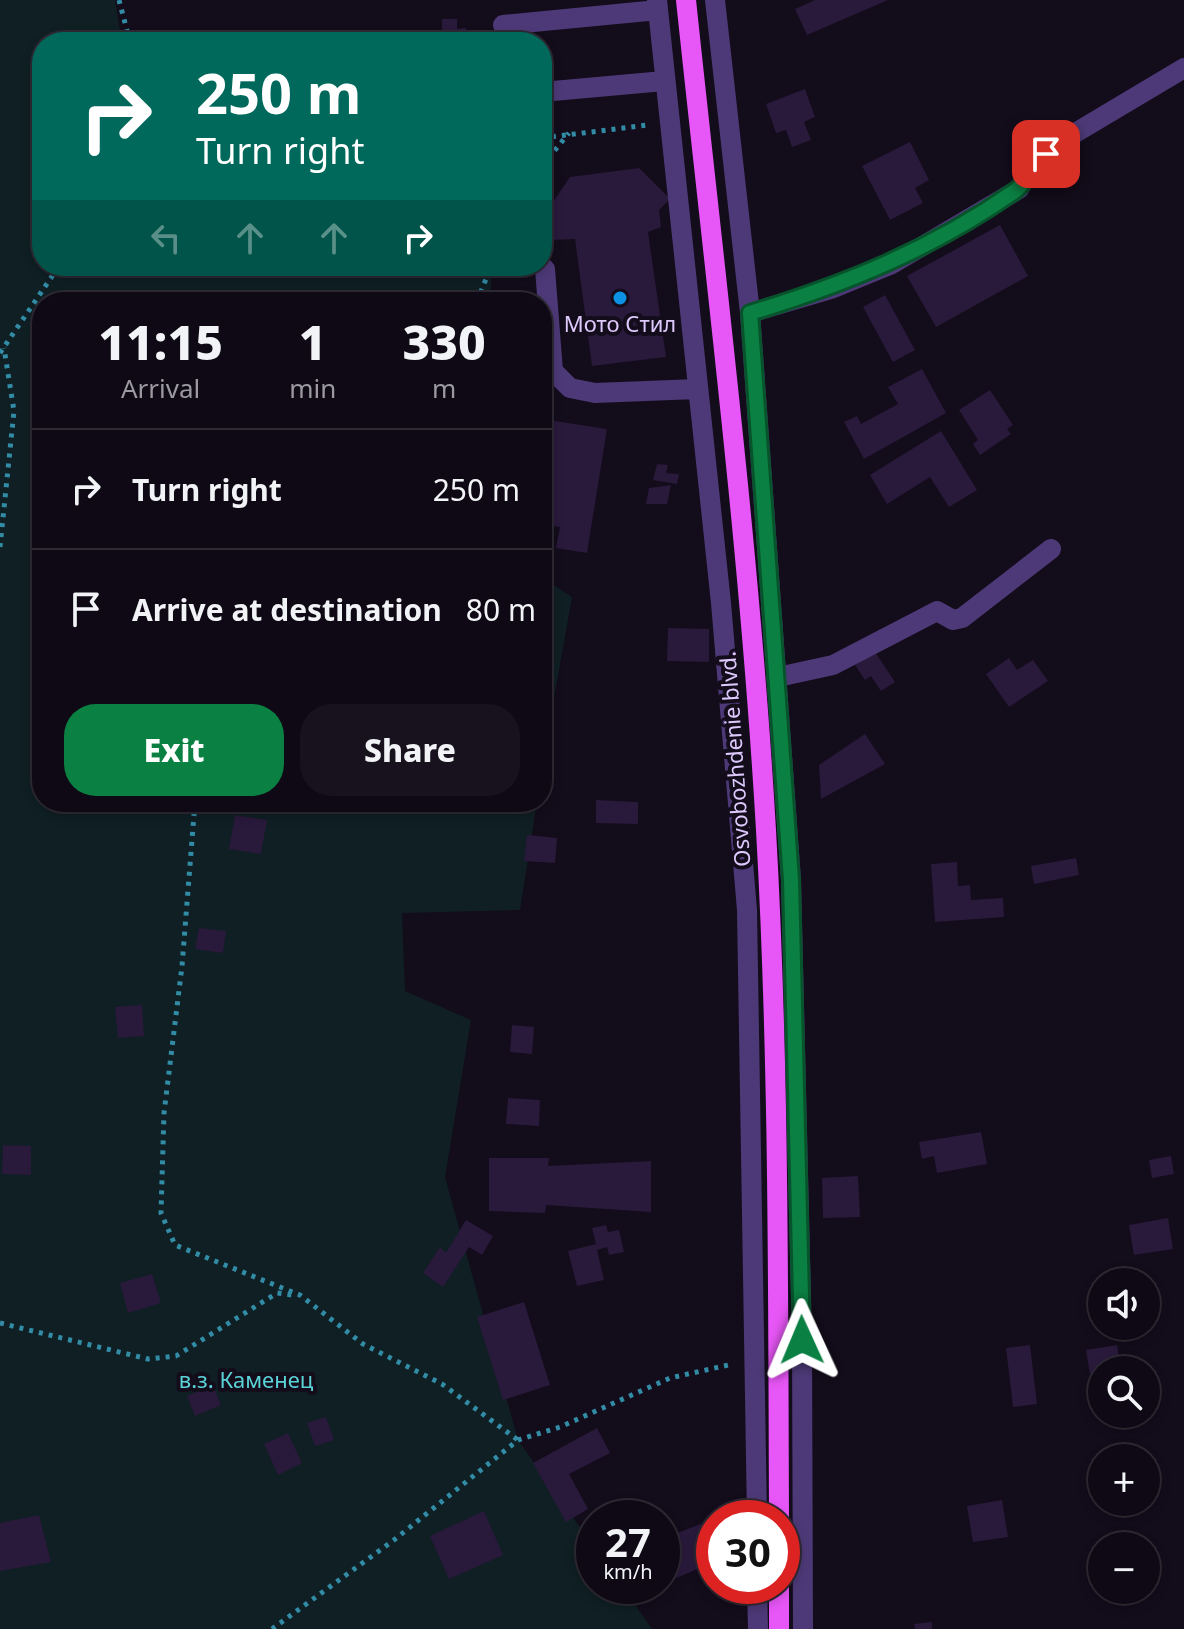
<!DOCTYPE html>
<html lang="en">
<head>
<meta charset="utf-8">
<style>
  :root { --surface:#0e0914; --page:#17121d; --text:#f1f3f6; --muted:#9b9aa0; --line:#2e2a34; --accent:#0b8043 }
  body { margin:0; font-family:"Noto Sans",sans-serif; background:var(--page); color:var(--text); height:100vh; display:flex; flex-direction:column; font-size:30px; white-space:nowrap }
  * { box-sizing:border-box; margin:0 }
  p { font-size:26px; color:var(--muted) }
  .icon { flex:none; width:44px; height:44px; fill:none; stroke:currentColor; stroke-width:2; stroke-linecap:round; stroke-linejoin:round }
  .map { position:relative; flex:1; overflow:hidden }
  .drawer { position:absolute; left:32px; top:292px; width:520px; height:520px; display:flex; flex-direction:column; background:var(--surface); border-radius:32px; box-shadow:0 4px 12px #0003,0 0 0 2px var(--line) }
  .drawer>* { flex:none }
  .hud { position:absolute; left:32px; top:32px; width:520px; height:244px; border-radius:32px; box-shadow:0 4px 12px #0003,0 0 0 2px var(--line); background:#00695c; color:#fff; overflow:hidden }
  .controls { position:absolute; left:1088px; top:1268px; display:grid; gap:16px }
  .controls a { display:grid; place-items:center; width:72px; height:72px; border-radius:50%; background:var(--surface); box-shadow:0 4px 12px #0003,0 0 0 2px var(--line); font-size:40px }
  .speed { position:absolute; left:576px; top:1500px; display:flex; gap:16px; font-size:40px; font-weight:700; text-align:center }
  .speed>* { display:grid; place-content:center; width:104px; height:104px; border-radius:50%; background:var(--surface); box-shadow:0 4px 12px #0003,0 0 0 2px var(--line); line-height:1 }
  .speed small { font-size:20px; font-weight:400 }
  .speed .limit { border:12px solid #d22; background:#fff; color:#111 }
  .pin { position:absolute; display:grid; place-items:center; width:68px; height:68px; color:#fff; margin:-34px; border-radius:16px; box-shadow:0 4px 12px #0006 }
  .me { position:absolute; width:88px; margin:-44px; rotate:359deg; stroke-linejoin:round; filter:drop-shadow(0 0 6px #0008) }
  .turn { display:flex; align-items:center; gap:28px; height:168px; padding:0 32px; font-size:36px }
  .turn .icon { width:104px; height:104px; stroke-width:2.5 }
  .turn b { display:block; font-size:56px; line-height:68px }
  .lanes { display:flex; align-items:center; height:76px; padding:0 32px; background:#0003; justify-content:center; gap:40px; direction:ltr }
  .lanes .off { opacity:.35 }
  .eta { display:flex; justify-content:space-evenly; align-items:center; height:136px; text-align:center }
  .eta b { font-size:48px; font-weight:800; line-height:56px }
  .primary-button { display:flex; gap:16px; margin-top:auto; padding:16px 32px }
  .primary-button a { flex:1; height:92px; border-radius:32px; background:var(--accent); color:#fff; font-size:32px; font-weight:800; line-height:92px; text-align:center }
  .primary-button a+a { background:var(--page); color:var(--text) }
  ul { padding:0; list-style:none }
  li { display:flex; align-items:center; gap:24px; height:120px; padding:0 32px; border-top:2px solid var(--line) }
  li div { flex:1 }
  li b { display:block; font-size:30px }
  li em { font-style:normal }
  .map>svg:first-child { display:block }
  .green { fill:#0f1f24 }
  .building { fill:#29193b }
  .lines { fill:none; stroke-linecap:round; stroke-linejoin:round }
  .path { stroke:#338ca6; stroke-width:5; stroke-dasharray:4 6; stroke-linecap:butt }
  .minor { stroke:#4d3977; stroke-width:20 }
  .major { stroke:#e756f6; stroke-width:20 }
  .route-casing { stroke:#07532c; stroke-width:20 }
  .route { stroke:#0b8043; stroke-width:14 }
  .poi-dot { fill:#0d91e4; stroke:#130c1b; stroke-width:3 }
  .labels { text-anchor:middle; stroke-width:8; stroke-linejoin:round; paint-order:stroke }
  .poi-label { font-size:22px; fill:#ddc9fc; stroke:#130c1b }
  .street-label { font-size:22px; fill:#ddc9fc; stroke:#130c1b }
  .park-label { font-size:22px; fill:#5ad2d6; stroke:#130c1b }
</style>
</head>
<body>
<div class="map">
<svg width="1184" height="1629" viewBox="0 0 1184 1629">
  <rect width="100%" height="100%" fill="#130c1b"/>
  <path class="green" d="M0,0h115l7,42h-80v224h450l-2,36h-448v500h495l-17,108 -118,3 3,78 66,29 -26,157 73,263 76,107v39h28l30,43h-652z
    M542,577l30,20 -30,169z"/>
  <path class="building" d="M815,0h73l-81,35 -12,-26z
    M442,19h15v10l9,-1 1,14h-25z
    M805,89l10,28 -11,5 7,18 -19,7 -6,-17 -10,3 -10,-29z
    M910,142l19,38 -14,8 8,15 -33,17 -28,-54z
    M639,168l31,31 -11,11 2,17 -13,5 18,125 -74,9 -17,-127 -25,1 -4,-28 24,-35z
    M1000,225l28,51 -92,51 -29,-51z
    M885,295l30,55 -22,12 -30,-55z
    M922,369l24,44 -82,46 -20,-37 13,-6 4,8 37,-20 -10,-17z
    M990,390l23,35 -6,4 4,5 -31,21 -7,-11 5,-4 -19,-30z
    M542,419l65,10 -20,124 -31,-5 4,-21 -18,-3z
    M941,431l36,59 -28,17 -19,-30 -43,27 -17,-29z
    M657,464l11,1 -2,8 13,1 -2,10 -24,-4z
    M671,485l-4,19h-21l3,-16z
    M668,628l41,1v33l-42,-1z
    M875,652l20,30 -14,9 -10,-15 -6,4 -10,-15z
    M1009,658l8,12 16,-10 15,21 -39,26 -23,-33z
    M865,734l20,30 -64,35 -2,-34z
    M596,800l42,2v22l-42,-1z
    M235,815l32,5 -6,34 -32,-5z
    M527,835l30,3 -2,25 -31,-2z
    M1076,858l3,17 -45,9 -3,-18z
    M957,862l1,24 12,-1 1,15 32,-2 1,19 -69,5 -4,-58z
    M199,928l27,3 -3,22 -28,-4z
    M142,1005l2,31 -26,2 -3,-31z
    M512,1025l22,2 -2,27 -22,-2z
    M508,1098l32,2 -1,26 -33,-2z
    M981,1132l6,32 -50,9 -3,-17 -12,3 -3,-17z
    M3,1145l28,1v29l-29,-1z
    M1171,1156l3,18 -22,4 -3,-18z
    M489,1158h60l-1,8 103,-5v51l-105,-7 -1,8 -56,-2z
    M858,1176l2,41 -37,1 -1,-40z
    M1168,1218l5,31 -39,6 -5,-30z
    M466,1220l27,16 -11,19 -13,-8 -26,40 -20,-14 17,-26 6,6z
    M606,1225l2,7 11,-2 5,22 -15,3 -2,-8 -10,3 7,30 -27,6 -9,-35 28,-7 -4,-16z
    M152,1274l9,29 -33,10 -8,-30z
    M524,1302l26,83 -47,15 -26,-83z
    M1030,1345l7,59 -24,3 -7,-59z
    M1117,1345l4,25 -31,4 -4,-24z
    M213,1385l8,20 -26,11 -8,-20z
    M326,1417l8,23 -19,6 -8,-23z
    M597,1428l13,25 -41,21 19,35 -22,13 -33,-59z
    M288,1433l14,30 -24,12 -14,-31z
    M1002,1500l6,37 -35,5 -6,-36z
    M484,1511l19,44 -54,24 -19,-43z
    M39,1515l12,47 -51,9v-48z
    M703,1523l11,25v14l-52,22v-45z
    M618,1586h38l-33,14z
    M932,1622v7h-17l-1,-5z"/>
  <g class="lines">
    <path class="path" d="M119,0l11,42
      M542,138l106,-13
      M542,166l27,-33
      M477,302l14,-36
      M0,353l59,-87
      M0,547l14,-136 -10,-63
      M195,802l-13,164 -18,147 -3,100 14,32 125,50 63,49 79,40 76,56
      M0,1323l148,36 28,-3 101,-63 15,2
      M272,1629l122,-89 124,-100 42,-13 110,-49 63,-14"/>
    <path class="minor" d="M657,0l64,603 26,307 10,608
      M715,0l35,313 41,567 11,460 1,289
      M503,25l155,-15
      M542,92l122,-11
      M545,269l8,102 17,17 25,5 102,-4
      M750,313l81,-24 61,-25 127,-75 13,-23 28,-24 124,-74
      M778,677l55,-12 104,-54 16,9 9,-2 89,-69
      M757,1586l1,43"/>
    <path class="major" d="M686,0c29,276 64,553 80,830 13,229 12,459 13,688
      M779,1586v43"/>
  </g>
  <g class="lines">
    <defs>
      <path id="route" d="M802,1340l-11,-460 -41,-567c96,-29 182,-64 265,-122 10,-7 18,-26 31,-37"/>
    </defs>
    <use href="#route" class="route-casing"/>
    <use href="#route" class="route"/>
  </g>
  <circle class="poi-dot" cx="620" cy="298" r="8"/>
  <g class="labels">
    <g class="poi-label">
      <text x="620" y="332">Мото Стил</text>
    </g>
    <g class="street-label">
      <text transform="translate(735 759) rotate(-94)" y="8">Osvobozhdenie blvd.</text>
    </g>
    <g class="park-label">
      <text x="246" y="1388">в.з. Каменец</text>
    </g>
  </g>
</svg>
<div class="controls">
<a><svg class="icon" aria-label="sound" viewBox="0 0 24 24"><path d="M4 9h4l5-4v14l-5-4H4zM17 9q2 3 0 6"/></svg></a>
<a><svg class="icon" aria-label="search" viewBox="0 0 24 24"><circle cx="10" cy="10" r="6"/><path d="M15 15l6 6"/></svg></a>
<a>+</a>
<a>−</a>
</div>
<div class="speed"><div>27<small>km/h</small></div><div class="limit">30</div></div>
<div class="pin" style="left:1046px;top:154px;background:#d93025"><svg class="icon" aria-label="arrive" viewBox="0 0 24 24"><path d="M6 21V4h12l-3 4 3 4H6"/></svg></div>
<svg class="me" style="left:802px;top:1340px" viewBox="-20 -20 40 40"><path d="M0-17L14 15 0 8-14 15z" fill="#0b8043" stroke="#fff" stroke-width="4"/></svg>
<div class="hud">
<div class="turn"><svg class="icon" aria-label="right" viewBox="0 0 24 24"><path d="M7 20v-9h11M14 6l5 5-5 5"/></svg><div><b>250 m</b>Turn right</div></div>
<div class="lanes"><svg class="icon off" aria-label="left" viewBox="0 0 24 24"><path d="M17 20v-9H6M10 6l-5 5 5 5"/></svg><svg class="icon off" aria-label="ahead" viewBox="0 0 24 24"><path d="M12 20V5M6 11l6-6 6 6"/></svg><svg class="icon off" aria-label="ahead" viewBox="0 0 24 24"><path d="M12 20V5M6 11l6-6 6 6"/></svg><svg class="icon" aria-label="right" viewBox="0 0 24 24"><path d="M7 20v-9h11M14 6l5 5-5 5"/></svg></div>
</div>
<section class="drawer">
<div class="eta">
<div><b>11:15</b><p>Arrival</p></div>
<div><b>1</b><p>min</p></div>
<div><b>330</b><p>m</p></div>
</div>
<ul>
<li><svg class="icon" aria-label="right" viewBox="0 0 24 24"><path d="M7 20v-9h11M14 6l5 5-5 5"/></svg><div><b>Turn right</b></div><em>250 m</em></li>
<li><svg class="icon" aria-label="arrive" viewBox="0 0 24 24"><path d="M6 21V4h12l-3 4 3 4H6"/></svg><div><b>Arrive at destination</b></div><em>80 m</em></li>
</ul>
<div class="primary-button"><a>Exit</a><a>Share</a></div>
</section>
</div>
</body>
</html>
